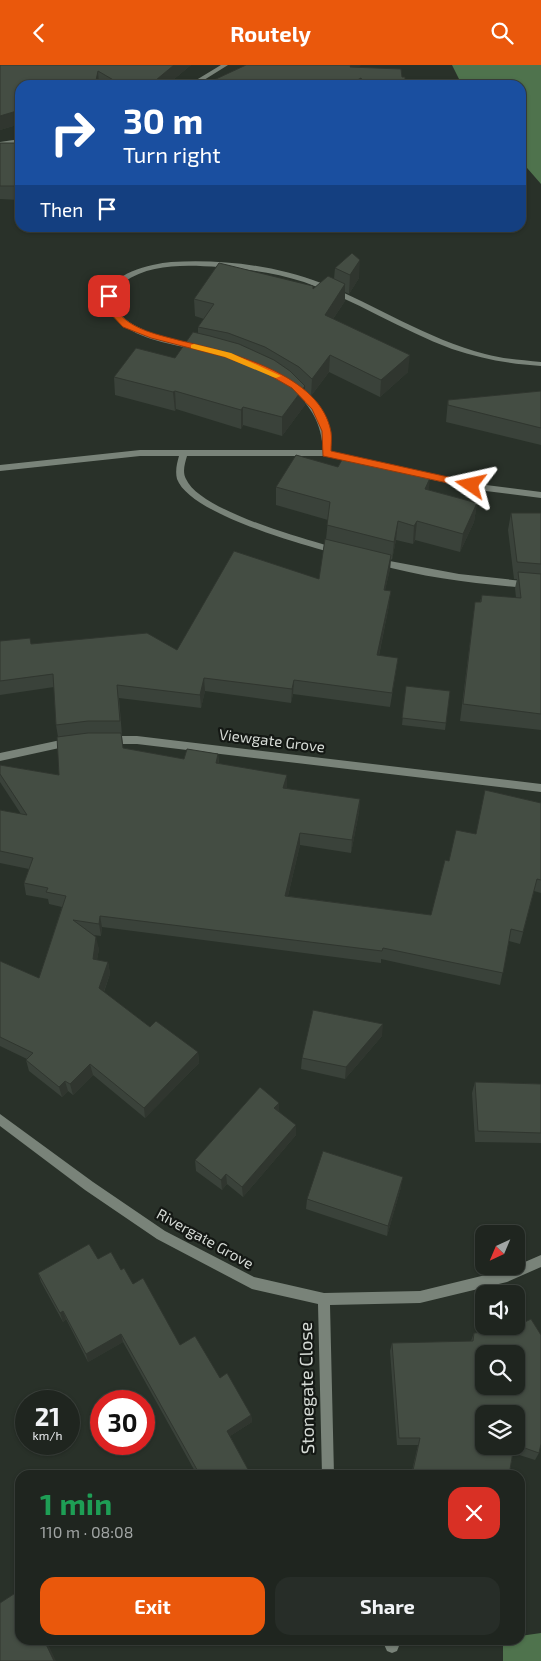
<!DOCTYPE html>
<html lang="en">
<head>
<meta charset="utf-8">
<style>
  :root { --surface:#1f251f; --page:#272d28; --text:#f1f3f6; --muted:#a1a5a4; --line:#3c423d; --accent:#ea580c }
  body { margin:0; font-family:"Exo 2",sans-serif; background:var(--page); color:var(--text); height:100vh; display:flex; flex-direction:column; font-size:19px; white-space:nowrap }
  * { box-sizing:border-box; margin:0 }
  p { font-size:16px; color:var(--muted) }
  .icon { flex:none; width:28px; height:28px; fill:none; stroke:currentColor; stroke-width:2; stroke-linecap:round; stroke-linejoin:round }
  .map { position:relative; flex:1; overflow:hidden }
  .panel { position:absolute; left:15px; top:1405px; width:510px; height:175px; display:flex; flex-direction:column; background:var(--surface); border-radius:15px; box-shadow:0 1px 4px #0004,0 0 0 1px var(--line) }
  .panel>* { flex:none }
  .hud { position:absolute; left:15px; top:15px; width:511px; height:152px; border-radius:15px; box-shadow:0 1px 4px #0004,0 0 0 1px var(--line); background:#1a4fa0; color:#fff; overflow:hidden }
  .needle { width:32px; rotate:224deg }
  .buttons { position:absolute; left:475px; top:1160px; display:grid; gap:10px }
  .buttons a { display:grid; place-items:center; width:50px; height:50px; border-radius:10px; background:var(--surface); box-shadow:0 1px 4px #0004,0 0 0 1px var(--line); font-size:25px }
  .speed { position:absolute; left:15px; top:1325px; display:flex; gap:10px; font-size:25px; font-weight:700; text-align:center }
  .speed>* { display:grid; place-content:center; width:65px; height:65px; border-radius:50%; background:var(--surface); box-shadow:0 1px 4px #0004,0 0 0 1px var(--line); line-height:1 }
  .speed small { font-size:12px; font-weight:400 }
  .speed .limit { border:8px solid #d22; background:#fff; color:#111 }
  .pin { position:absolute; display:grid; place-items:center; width:42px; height:42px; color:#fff; margin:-21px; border-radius:10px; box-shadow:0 2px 8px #0006 }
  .me { position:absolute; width:55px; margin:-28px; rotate:281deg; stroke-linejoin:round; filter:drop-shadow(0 0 4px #0008) }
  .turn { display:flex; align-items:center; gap:18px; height:105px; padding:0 25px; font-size:22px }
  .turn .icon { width:65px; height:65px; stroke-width:2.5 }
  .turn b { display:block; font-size:35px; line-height:42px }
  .then { display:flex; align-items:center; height:48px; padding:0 25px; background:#0003; gap:10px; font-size:19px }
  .round { display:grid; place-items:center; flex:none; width:52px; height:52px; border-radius:15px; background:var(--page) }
  .overview { display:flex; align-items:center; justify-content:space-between; height:85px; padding:0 25px }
  h1 { font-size:30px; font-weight:700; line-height:38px; color:#1e9e55 }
  .action { display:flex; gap:10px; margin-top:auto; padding:10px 25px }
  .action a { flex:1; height:58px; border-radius:15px; background:var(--accent); color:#fff; font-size:20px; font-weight:700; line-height:58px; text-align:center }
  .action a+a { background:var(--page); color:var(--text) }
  header { display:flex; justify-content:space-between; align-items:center; height:65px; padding:0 25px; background:var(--accent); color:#fff; font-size:22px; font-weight:700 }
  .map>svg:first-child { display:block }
  .forest { fill:#4f734d }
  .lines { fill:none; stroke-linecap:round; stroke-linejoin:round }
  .minor { fill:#798379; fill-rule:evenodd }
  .wall { fill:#3a423a; fill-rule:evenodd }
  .shaded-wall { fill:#30362f }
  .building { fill:#444d43; stroke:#30362f; fill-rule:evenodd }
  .route { fill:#ea580c; stroke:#983908 }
  .slow { fill:#f59e0b }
  .labels { text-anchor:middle; stroke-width:4.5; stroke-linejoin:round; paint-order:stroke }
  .street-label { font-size:15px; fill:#d6dbd6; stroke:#141814 }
  .near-street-label { font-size:18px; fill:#d6dbd6; stroke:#141814 }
</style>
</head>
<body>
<header><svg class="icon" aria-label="back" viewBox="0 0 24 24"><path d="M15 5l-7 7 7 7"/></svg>Routely<svg class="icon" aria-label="search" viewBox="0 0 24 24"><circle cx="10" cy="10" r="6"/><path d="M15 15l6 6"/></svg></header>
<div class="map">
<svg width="541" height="1596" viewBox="0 0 541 1596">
  <rect width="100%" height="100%" fill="#293129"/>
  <path class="forest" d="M452,0h89v119l-20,-23v-76h-59z
    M541,1568v28h-38v-21h17v-4z"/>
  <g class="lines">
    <path class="minor" d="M221,0h7l-32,20h-8z
      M20,74v4l-20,3v-4z
      M171,197c50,-3 103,3 150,21 55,22 106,56 164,71 18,5 37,6 56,8v4c-31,-2 -59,-7 -89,-17 -51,-19 -97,-49 -148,-67 -27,-9 -57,-13 -85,-15 -32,-2 -68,-4 -95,15 -7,5 -12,11 -10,19 3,12 12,20 22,25 20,11 43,15 65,20v4h-3c-26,-6 -58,-10 -79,-28 -4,-4 -8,-10 -10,-16 -11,-30 40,-42 62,-44z
      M293,320h6c20,22 30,36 32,66l27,7v4l-3,1 -28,-7h-140c-2,7 -5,16 -1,23 14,32 119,60 153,70l1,2 -1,2 -3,1c-35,-10 -146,-40 -159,-75 -2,-8 0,-16 2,-23h-39l-140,15v-6l140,-15h183c-2,-28 -11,-41 -30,-61z
      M388,400l98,20 55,7v6l-55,-7 -101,-21 -1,-2z
      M379,494l80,15 82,9v6c-55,-4 -112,-10 -165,-25l-1,-2z
      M109,671h28l404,48v8l-404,-48h-28l-5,-4z
      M70,673l3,1 2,3 -2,3 -73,16v-8z
      M0,1049l93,68 72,49 89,46 70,16 96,-2 86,-21 35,-15v12l-34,15 -87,21 -90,2 4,170h-12l-4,-171 -66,-15 -95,-50 -72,-49 -85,-64z
      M382,1575h14l3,6 -2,5 -5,2 -5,-2z"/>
  </g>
  <path class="wall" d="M0,0h191l-24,20h-147v39l-20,6z
    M359,3l43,9 3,8h-202z
    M0,78h20v57l-20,-1z
    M335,203l24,10 -10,16 -4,-2v9l-12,18 75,53 -28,25 -51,-25 -18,24 -6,-5v14l-23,31 -39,-11 -2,4 -65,-20 -1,2 -60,-16 -1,-18 61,-19 23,-24v-7l6,-8 -9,-3 -1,-17 119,-10 21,-10z
    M541,326v54l-95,-23 2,-22z
    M276,422l153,3 48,13 -3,19 -14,30 -45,-12 -2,4 -17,-4 -4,20 -1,-1 -1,10 -5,21 4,15 -10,51 19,2 -2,13 -6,36 -97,-13 -2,9 -86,-12 -4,17 -82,-10 4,50 61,11 34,-5 1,9 67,26 74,10 -1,13 -8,41 -51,-8 -12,51 143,19 18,-54 27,-27 65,-31v90l-7,-2 -14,53 -11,-3 -9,44 -119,-26v4l-279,-36 -1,9 -8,-1 6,14 -2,11 11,2 2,12 -6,18 46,35 48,25 1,11 -54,55 -52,-43 -20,20 -5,-4 -6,6 -33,-26 -3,-11 1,-1 -27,-13v-85l39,17 23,-71 -13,-3 -1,-5 -22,-4 -2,-12 5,-14 -29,-6v-53l21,4 -21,-32v-17l59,10 -1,-38 -2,-12 -2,-38 -54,8v-54l31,3 146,6 142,-71 7,-40 2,-19 -52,-15z
    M511,448h30v217l-81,-9 15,-119h5l2,-7 34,3 -1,-10 2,-9h-3l-6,-49z
    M406,621l44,5 -5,39 -43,-5z
    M382,971l-37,43 -44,-10 1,-11z
    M475,1017l66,2v59l-66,-1 -3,-49z
    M279,1038v8l17,24 -53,62 -16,-13 -5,6 -26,-19 -1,-11z
    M401,1122l-14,49 -81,-27 1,-10z
    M98,1194l23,11 59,75 40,33 31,37 1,7 -22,14 21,39h-54l-74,-133 -35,20 -22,-43 -3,3 -22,-40 -3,-9z
    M474,1268l65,120 -4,7 -22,-7 -4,22h-98l7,-30h-21l-7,-94 2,-8 79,-2zM516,1349v32h-32z"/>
  <path class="shaded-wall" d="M174,0h17l-24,20h-17z
    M351,0h10l-12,16 1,-14z
    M98,6l1,14h-4z
    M361,13v7h-13z
    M20,45v14l-20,6v-14z
    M19,118l1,4v10l-2,-11z
    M360,195l-1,18 -10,16 1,-19z
    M345,219v17l-21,31 1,-17z
    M330,290l-1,17 -18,24 1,-17z
    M410,290l-2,17 -28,25 1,-17z
    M305,321v19l-23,31v-19z
    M175,326l1,18 -1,2 -2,-19z
    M243,342v18l-2,4v-19z
    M430,413l-2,19 -3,-8z
    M477,438l-3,19 -14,30 3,-18z
    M398,456l-2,19 -4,20 2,-18z
    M417,456l-2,19 -2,4 1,-18z
    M391,490l-1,14 -8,34 2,-13z
    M391,526l-2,14 -13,64 1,-14z
    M204,613l1,13 -4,17 -1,-13z
    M294,615l-1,14 -2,9 1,-14z
    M218,689l1,13 -3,-4z
    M287,710v13l-4,13v-13z
    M360,734l-1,13 -8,41 1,-13z
    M300,768v12l-15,63v-12z
    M100,851l2,11 -1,9 -2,-12z
    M96,872l3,12 -4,21 -2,-11z
    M108,897l2,12 -9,25 -2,-11z
    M383,959l-1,12 -37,43 1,-12z
    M198,987l1,11 -54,55 -1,-10z
    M90,999l3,11 -20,20 -3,-11z
    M65,1016l3,10 -6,6 -3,-10z
    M279,1038v10l-5,-5z
    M296,1060v10l-53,62 -1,-10z
    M226,1109l1,10 -5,6 -1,-10z
    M403,1112l-2,10 -14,49 1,-10z
    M63,1246l3,8 -3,3 -3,-9z
    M121,1269l2,8 -35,20 -2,-8z
    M251,1350l1,7 -25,16v-7z
    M44,1575h2l10,21h-2z"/>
  <path class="building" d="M0,0h174l-24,20h-28l-24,-14 -3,14h-75v25l-20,6z
    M246,0h105l-1,2 51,2 1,8h3v8h-40l-4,-7 -13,7h-145z
    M0,78h20v40h-1l-1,3h-18z
    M352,188l8,7 -10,15 -15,-7z
    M219,198l94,23v3l15,-13 17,8 -20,31 85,40 -29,25 -51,-25 -18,24 -13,-12 -34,-20 -37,-14 -30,-6 16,-23 -20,-5z
    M193,267l17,4 29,8 35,16 16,11 15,15 -23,31 -39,-10 -2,3 -66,-19 -2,1 -59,-15 22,-29 39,10z
    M541,326v37l-93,-23v-5z
    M296,390l42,12 6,-11 86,22 -5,11 52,14 -14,31 -46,-13 -3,5 -16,-5 -4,21 -67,-17 3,-23 -54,-15z
    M511,448h30v51l-24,-2z
    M325,474l66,16 -7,35 7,1 -14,64 21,3 -6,35 -98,-13 -2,9 -88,-11 -4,17 -83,-10 3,36h-32l-32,4 -3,-51 -53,7v-40l30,-3 1,6 116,-11 30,17 57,-99 85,28z
    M518,507l23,2v140l-78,-10 12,-102h6l1,-7 39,3z
    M406,621l44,5 -4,32 -44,-5z
    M88,668h33l2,15 61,11 3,-10 31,5 -2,9 71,12 -4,13 77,11 -8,41 -52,-7 -15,63 146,19 14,-55 4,1 7,-31 20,4 9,-44 56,13v77l-4,-1 -14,53 -12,-3 -8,44 -120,-25 -1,3 -282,-35 -1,8 -26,-4 23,17 -3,22 15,3 -9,26 51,39 6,-6 42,31 -54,56 -54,-44 -20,20 -5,-3 -6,6 -33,-27 7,-7 -33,-16v-76l39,17 27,-82 -20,-4 2,-4 -24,-5 9,-25 -33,-7v-41l27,5 -27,-41v-9l59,10 -2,-38z
    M313,945l70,14 -37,43 -44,-9z
    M475,1017l66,2v49l-63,-2z
    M260,1022l19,16 -5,5 22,17 -54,62 -16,-13 -5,6 -26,-20z
    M323,1086l80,26 -15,49 -81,-27z
    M89,1179l9,15 13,-7 10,18 3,-2 9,16 10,-6 37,67 15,-9 25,42 7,-5 24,42 -24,16 24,44h-51l-79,-141 -35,20 -23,-43 -3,2 -22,-40z
    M531,1254l10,16v109l-2,9 -23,-8v-31h-32v32h30l-5,29h-97l8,-37h-21l-7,-95 81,-2 1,-8 22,-2 4,3zM484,1289h32v32h-32z
    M20,1525v50h24l10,21h-54v-58z"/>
  <path class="route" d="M109,228l5,3c0,5 0,11 3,15 14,19 43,24 65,30 47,11 139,33 149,91 1,6 0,13 0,19l140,31 4,3 -4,3 -148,-32 -1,-25 -10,-22 -20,-21 -28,-16 -39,-15 -74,-19 -28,-11 -16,-17 -2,-14z"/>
  <path class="slow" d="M194,279l37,9 50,23 -5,2 -3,-1 -48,-20 -34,-9v-3z"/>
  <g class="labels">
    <g class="street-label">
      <text transform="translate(272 676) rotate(7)" y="5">Viewgate Grove</text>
      <text transform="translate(205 1174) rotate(29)" y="5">Rivergate Grove</text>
    </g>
    <g class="near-street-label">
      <text transform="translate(307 1323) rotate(-91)" y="6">Stonegate Close</text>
    </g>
  </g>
</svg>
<div class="buttons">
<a><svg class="needle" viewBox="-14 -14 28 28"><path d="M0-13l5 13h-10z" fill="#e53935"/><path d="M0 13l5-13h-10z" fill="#a1a5a4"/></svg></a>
<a><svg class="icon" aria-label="sound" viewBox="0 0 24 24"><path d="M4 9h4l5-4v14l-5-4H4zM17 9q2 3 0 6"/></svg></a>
<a><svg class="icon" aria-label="search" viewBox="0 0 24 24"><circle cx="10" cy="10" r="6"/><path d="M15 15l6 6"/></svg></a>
<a><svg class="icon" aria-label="layers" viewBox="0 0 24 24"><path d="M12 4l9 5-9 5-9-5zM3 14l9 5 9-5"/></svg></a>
</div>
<div class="speed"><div>21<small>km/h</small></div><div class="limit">30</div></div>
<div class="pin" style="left:109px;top:231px;background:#d93025"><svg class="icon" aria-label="arrive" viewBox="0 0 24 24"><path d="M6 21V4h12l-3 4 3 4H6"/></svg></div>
<svg class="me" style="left:471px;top:420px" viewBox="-20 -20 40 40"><path d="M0-17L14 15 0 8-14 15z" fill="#ea580c" stroke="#fff" stroke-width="4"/></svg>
<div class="hud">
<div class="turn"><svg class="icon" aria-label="right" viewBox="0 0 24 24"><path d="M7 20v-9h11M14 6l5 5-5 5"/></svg><div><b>30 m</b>Turn right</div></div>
<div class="then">Then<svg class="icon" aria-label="arrive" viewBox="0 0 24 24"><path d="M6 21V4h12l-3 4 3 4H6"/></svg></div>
</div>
<section class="panel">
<div class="overview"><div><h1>1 min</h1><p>110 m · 08:08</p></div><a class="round" style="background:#d93025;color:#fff"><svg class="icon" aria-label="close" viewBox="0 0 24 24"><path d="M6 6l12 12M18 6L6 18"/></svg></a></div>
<div class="action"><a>Exit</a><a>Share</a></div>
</section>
</div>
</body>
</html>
